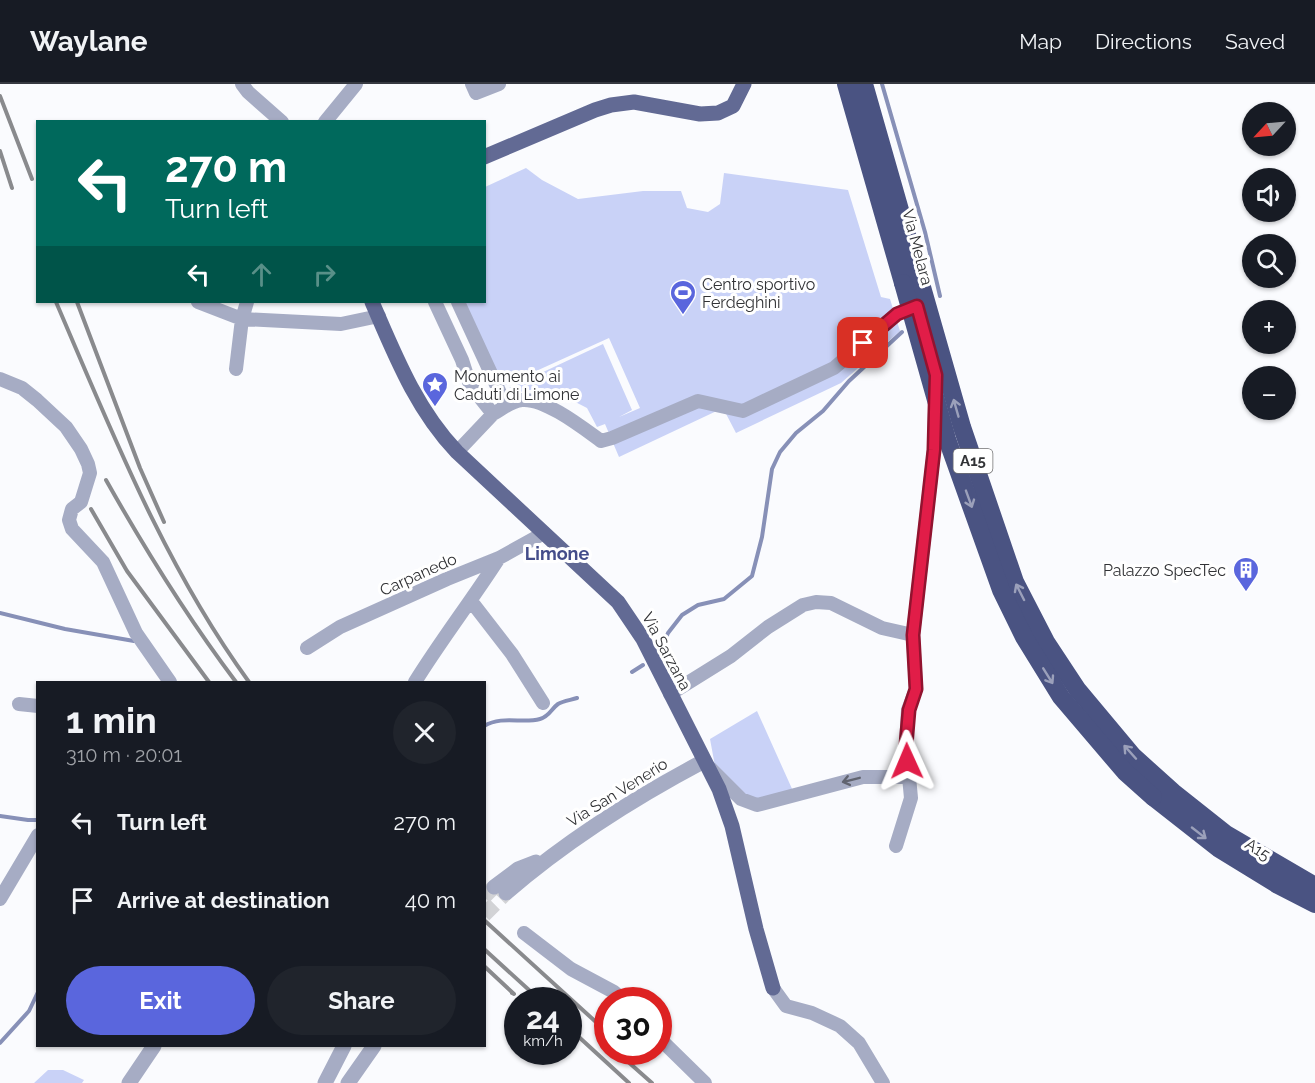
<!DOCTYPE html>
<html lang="en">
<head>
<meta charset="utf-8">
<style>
  :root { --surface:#171b24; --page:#20242c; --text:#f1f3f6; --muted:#9ea1a6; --line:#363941; --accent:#5a66dd }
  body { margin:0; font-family:Raleway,sans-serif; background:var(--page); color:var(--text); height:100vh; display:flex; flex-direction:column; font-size:22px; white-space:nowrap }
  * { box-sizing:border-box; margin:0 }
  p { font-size:20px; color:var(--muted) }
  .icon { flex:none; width:33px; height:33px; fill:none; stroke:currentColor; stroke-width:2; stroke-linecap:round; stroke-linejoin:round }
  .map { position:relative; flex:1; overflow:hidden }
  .side { position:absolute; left:36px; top:597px; width:450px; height:366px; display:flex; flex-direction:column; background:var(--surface); border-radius:0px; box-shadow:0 2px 4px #0004 }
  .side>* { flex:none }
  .top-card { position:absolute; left:36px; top:36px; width:450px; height:183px; border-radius:0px; box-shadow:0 2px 4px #0004; background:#00695c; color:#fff; overflow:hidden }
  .needle { width:39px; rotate:244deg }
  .controls { position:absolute; left:1242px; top:18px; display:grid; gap:12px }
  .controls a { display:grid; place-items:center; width:54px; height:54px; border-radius:50%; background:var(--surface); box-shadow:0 2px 4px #0004; font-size:30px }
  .speed { position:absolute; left:504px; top:903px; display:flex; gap:12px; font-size:30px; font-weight:700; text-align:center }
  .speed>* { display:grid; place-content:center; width:78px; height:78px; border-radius:50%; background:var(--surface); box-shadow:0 2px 4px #0004; line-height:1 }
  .speed small { font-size:15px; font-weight:400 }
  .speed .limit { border:9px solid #d22; background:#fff; color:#111 }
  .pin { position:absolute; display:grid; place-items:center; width:51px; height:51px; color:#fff; margin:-26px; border-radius:12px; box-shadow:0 3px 9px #0006 }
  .me { position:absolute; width:66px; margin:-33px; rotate:359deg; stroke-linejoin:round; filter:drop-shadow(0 0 4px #0008) }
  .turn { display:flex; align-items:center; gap:21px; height:126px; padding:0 30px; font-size:27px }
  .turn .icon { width:78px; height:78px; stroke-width:2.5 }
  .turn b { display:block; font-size:42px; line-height:51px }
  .lanes { display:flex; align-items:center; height:57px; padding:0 30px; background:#0003; justify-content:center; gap:30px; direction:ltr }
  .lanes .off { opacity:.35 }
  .round { display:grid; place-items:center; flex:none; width:63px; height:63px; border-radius:32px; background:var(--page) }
  .head { display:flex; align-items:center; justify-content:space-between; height:102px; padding:0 30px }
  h1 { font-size:36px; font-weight:700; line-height:45px }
  .primary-button { display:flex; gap:12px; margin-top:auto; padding:12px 30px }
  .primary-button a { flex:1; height:69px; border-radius:36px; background:var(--accent); color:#fff; font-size:24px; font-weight:700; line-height:69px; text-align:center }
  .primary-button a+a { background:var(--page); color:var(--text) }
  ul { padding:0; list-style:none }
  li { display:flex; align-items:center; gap:18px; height:78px; padding:0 30px }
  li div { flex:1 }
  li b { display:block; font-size:22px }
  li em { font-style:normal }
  header { display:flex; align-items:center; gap:36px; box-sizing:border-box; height:84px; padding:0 30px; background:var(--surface); border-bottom:2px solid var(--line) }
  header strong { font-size:28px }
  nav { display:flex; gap:33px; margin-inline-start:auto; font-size:21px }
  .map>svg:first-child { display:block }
  .green { fill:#c9d2f7 }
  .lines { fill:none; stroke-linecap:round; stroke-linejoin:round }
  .stream { stroke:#8790b7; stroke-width:4 }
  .tertiary-tunnel { stroke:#d2d3d6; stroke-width:15; stroke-dasharray:15 8; stroke-linecap:butt }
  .minor { stroke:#a6acc4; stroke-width:14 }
  .tertiary { stroke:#a6acc4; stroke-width:15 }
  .primary { stroke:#626a94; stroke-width:15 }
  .motorway { stroke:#4a5382; stroke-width:18 }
  .rail { stroke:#898a8d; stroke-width:4 }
  .motorway-bridge { stroke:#4a5382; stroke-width:18 }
  .oneway { stroke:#9ba0ba }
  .oneway2 { stroke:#60636f }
  .route-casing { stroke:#92132f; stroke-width:15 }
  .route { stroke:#e11d48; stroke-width:10 }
  .labels { text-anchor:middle; stroke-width:6; stroke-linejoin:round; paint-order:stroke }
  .shield { fill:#fff; stroke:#707072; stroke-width:1.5 }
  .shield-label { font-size:15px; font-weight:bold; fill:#323336 }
  .street-label { font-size:16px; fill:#323336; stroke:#fff }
  .poi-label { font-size:16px; fill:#323336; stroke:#fff; text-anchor:start }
  .neighbourhood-label { font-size:18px; font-weight:bold; fill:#444d8a; stroke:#fff }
</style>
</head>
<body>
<header>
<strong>Waylane</strong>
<nav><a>Map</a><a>Directions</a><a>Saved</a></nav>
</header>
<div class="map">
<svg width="1315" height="999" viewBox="0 0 1315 999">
  <rect width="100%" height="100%" fill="#fafbfe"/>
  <path class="green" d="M526,84l16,12 36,19 65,-8h38l6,17 21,4 12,-8 4,-31 124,17 33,107 9,2 10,32 -59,52 -105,50 -13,-25 -104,49 -14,-33 -8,3 -10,-19 -37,-19 -22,1 -16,4 -3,-6 94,-44 29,66 -13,7 21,-9 -31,-70 -106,48 -39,-84h20l1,-115z
    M757,627l36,80 -30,8 -19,-1 -29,-32 -5,-27z
    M48,986h15l21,10 -2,3h-48z"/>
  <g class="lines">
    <path class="stream" d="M882,0l43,148 15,64
      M0,529l65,16 69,12
      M659,570l9,-21 14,-18 16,-10 26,-6 28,-23 10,-39 10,-68 8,-17 16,-19 27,-22 26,-30 53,-49
      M632,588l11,-7
      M484,642c19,-11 38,-2 56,-7 10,-3 11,-10 18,-15 5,-3 13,-4 19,-6
      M0,732l28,4h10
      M0,959l29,-32 9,-19"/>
    <path class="tertiary-tunnel" d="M484,813l10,-10
      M484,831l22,-22"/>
    <path class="minor" d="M242,0l6,8 34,30
      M472,0l4,9 23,-9
      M325,38l31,-38
      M198,218l44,17 99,5 38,-8
      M435,218l27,58 8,25 23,29 -36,38
      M458,218l48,104
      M236,285l6,-50 5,-17
      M0,295l22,9 15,12 29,27 15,22 7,15 2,9 -9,29 -9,7 -3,11 3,9 31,33 33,71 34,49
      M493,330c9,-5 18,-13 29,-14 23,-2 61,28 79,41l11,-3 86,-37 45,10 91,-43 63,-54 20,-8
      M471,517l41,53 31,49
      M307,564l33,-21 107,-48 52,-21 45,-25
      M415,598c26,-42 57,-82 84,-124
      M670,610l61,-38 37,-29 35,-22 13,-3 15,1 51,25 31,7
      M19,620l19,2
      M710,684l31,31 16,6 106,-28h46
      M896,762l15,-48 -5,-53 2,-35 8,-21 -3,-54 21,-185 1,-39
      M0,815l38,-64
      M524,849l47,36 43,23 9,8
      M773,904l13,18 26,7 28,13 19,17 24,40
      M658,953l47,46"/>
    <path class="tertiary" d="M494,803l24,-18 18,-7
      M506,809c60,-52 128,-95 198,-132
      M129,999l25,-37
      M325,999l19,-37
      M348,999l26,-37"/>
    <path class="primary" d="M484,73l111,-47 16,-5 23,-3 66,12 18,-1 15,-7 11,-22
      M372,218c23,53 44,107 85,150l161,150 25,37 76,150 13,37 24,103 17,59"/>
    <path class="motorway" d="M846,0l57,199
      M864,0l98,343 53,155 31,60 31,47 56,67 40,36 53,42 89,52
      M1153,713l65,51 60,37 37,19"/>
    <path class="rail" d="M0,12l32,83
      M0,67l12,37
      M56,218c56,130 109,265 193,380
      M77,218l63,166 24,54
      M106,396c40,71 81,137 130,202
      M91,425l36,62 82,111
      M484,836l124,113
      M484,865l56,51
      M484,882l30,28 -2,-1
      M568,943l61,56
      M617,968l35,31"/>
    <path class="motorway-bridge" d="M903,199l44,156 54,151 23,47 37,60 64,75 28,25"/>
  </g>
  <defs><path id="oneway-shaft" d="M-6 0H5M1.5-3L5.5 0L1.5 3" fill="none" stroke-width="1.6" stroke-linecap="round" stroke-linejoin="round" transform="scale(1.5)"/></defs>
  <g class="oneway">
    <use href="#oneway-shaft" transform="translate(956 324) rotate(-106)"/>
    <use href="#oneway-shaft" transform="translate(969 415) rotate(70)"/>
    <use href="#oneway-shaft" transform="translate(1020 508) rotate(-117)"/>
    <use href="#oneway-shaft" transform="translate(1048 592) rotate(58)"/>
    <use href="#oneway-shaft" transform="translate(1130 668) rotate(-132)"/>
    <use href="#oneway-shaft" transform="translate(1199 749) rotate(38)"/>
  </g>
  <use class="oneway2" href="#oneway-shaft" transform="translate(851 696) rotate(166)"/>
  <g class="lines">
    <defs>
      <path id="route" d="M863,259l34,-29 20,-8 19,69 -1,37 -1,38 -21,185 3,54 -7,21 -3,35 1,16"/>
    </defs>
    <use href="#route" class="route-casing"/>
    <use href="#route" class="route"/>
  </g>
  <defs>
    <symbol id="stadium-pin" viewBox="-11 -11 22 30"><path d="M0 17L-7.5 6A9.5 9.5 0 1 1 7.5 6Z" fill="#5a66dd" stroke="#fff"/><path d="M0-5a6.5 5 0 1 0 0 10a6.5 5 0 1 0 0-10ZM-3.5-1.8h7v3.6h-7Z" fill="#fff"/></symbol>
    <symbol id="sight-pin" viewBox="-11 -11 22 30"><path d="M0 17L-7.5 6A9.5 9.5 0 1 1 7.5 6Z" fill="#5a66dd" stroke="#fff"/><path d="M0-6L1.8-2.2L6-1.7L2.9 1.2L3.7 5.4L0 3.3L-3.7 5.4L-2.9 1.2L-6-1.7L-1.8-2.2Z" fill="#fff"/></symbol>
    <symbol id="building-pin" viewBox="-11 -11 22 30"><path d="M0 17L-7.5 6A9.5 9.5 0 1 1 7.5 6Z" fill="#5a66dd" stroke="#fff"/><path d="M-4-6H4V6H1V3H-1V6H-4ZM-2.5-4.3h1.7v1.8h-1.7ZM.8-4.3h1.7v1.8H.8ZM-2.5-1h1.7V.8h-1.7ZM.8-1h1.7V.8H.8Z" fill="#fff"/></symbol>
  </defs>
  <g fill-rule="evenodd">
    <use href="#stadium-pin" x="668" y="194" width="30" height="40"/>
    <use href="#sight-pin" x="420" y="286" width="30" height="40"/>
    <use href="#building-pin" x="1231" y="471" width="30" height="40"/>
  </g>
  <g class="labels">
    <rect class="shield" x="953.5" y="365" width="39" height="24" rx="4.5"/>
    <g class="shield-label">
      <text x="973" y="382">A15</text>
    </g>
    <g class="street-label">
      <text transform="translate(918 163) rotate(75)" y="6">Via Melara</text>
      <text transform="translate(418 490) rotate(-24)" y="6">Carpanedo</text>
      <text transform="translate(667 567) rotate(62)" y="6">Via Sarzana</text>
      <text transform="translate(617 708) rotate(-32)" y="6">Via San Venerio</text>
      <text transform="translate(1258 765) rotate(32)" y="6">A15</text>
    </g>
    <g class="poi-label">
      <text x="702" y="206">Centro sportivo<tspan x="702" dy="18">Ferdeghini</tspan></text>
      <text x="454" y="298">Monumento ai<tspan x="454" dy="18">Caduti di Limone</tspan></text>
      <text x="1226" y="492" text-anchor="end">Palazzo SpecTec</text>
    </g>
    <g class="neighbourhood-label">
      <text x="557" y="476">Limone</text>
    </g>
  </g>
</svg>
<div class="controls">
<a><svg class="needle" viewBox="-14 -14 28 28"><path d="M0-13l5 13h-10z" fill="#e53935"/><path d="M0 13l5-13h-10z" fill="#9ea1a6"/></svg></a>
<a><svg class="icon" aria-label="sound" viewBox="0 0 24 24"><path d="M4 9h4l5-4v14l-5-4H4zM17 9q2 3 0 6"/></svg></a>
<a><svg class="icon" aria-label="search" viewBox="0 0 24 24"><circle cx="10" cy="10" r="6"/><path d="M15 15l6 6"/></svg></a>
<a>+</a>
<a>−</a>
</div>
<div class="speed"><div>24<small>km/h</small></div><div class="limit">30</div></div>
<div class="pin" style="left:863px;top:259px;background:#d93025"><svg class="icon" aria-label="arrive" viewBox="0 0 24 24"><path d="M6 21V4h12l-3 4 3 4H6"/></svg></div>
<svg class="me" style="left:907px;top:677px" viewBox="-20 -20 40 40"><path d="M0-17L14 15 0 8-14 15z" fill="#e11d48" stroke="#fff" stroke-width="4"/></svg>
<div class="top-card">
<div class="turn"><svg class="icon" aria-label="left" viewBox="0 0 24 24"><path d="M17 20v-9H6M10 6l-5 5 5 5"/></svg><div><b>270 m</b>Turn left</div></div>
<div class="lanes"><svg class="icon" aria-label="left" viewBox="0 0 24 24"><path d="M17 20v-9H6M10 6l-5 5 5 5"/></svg><svg class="icon off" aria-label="ahead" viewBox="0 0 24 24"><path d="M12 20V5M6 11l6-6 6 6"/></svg><svg class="icon off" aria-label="right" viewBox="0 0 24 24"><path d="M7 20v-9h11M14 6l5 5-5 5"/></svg></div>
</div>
<section class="side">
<div class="head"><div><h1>1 min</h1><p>310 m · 20:01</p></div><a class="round"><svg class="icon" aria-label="close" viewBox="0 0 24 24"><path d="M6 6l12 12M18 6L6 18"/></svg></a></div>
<ul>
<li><svg class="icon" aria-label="left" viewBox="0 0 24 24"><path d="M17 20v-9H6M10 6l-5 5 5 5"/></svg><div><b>Turn left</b></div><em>270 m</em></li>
<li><svg class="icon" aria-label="arrive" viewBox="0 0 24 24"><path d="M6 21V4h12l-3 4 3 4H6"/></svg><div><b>Arrive at destination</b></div><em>40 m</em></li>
</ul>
<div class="primary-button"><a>Exit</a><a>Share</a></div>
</section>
</div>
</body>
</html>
